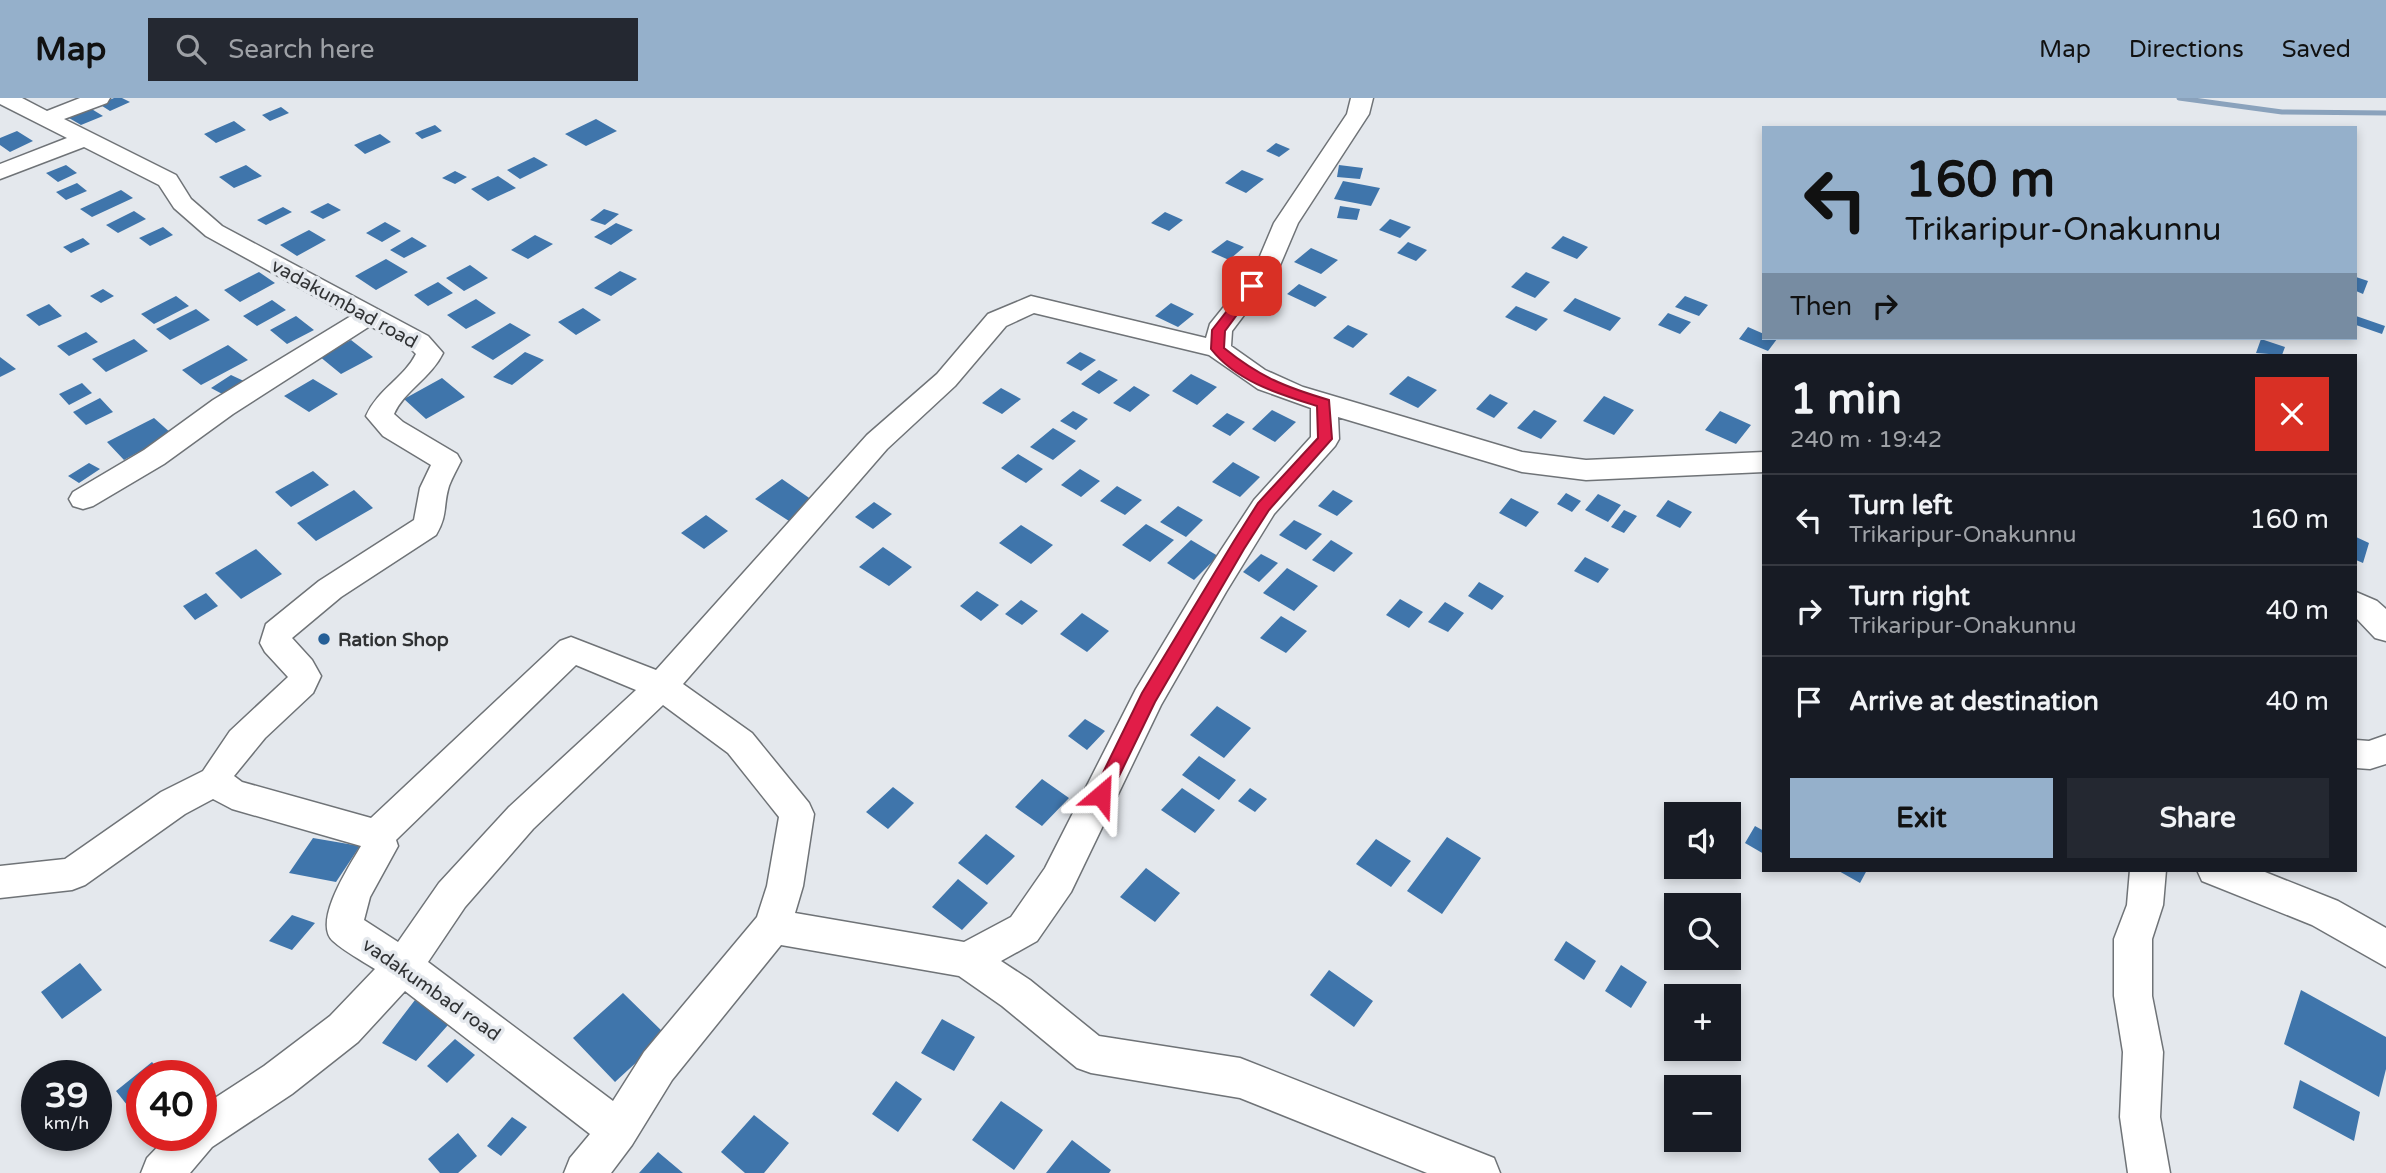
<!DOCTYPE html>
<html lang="en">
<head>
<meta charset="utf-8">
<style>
  :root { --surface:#171b24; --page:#242831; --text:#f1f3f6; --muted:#9ea1a6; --line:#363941; --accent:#95b0cb }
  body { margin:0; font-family:"Varela Round",sans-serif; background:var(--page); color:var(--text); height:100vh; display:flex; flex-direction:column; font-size:26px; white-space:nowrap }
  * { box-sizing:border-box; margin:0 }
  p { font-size:23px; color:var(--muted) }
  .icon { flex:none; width:38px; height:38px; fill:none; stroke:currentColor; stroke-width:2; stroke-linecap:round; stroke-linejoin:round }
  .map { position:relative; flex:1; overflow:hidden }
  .sheet { position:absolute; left:1762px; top:256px; width:595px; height:518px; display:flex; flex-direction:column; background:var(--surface); border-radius:0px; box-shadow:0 4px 10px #0003 }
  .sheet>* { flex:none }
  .guide { position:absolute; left:1762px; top:28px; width:595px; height:214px; border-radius:0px; box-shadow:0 4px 10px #0003; background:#95b0cb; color:#111; overflow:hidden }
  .tools { position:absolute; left:1664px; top:704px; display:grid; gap:14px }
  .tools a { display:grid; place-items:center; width:77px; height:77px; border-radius:0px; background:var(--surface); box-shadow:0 4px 10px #0003; font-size:35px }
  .speed { position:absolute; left:21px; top:962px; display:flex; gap:14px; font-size:35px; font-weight:700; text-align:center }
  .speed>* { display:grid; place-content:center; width:91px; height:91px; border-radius:50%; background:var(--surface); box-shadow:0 4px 10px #0003; line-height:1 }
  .speed small { font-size:18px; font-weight:400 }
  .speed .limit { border:10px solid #d22; background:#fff; color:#111 }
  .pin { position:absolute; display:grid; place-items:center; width:60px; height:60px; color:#fff; margin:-30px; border-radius:14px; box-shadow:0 4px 10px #0006 }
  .me { position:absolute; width:77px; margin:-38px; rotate:26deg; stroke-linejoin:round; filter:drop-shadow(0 0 5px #0008) }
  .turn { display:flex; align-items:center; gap:24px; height:147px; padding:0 28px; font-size:32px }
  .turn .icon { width:91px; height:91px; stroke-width:2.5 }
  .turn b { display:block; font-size:49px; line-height:60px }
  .then { display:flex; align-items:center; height:66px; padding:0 28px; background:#0003; gap:14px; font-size:26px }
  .round { display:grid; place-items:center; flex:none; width:74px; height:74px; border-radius:0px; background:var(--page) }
  .summary { display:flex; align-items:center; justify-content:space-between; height:119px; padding:0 28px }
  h1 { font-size:42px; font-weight:700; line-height:52px }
  .action { display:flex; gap:14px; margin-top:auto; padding:14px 28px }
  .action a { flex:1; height:80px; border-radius:0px; background:var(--accent); color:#111; font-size:28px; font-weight:700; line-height:80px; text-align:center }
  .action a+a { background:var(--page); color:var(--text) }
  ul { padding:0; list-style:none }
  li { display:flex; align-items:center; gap:21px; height:91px; padding:0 28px; border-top:2px solid var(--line) }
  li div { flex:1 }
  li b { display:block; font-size:26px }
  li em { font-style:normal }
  header { display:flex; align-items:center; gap:42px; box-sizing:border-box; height:98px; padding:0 35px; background:var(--accent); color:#111 }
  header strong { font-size:33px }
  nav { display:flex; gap:38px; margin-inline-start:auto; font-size:24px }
  .search { width:490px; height:63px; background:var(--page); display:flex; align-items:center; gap:18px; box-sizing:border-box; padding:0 24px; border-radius:0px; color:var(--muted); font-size:26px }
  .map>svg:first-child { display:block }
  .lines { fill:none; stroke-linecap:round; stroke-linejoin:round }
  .stream { stroke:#8aa2bc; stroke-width:5 }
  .building { fill:#3f75ab }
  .minor-casing { stroke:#6f7377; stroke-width:3 }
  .minor { fill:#fff; fill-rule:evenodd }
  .route { fill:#e11d48; stroke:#92132f; stroke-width:2 }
  .poi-dot { fill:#255f97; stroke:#e4e8ed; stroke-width:2.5 }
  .labels { text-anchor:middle; stroke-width:7; stroke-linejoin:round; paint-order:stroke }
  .street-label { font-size:19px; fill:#303234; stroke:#e4e8ed }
  .poi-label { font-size:19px; font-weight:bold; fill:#303234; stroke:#e4e8ed; text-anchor:start }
</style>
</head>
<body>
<header>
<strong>Map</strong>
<div class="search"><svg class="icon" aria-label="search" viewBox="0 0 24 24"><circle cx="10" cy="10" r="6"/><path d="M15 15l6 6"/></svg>Search here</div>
<nav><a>Map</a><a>Directions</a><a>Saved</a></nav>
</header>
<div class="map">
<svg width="2386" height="1075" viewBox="0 0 2386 1075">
  <rect width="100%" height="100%" fill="#e4e8ed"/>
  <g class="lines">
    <path class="stream" d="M2179,0l103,14 104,1"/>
  </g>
  <path class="building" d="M114,0h8l8,4 -20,9 -11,-7z
    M281,9l8,6 -19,8 -8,-6z
    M90,10l13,8 -22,9 -12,-7z
    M596,21l21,12 -31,15 -21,-12z
    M234,23l12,9 -30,13 -12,-9z
    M435,27l7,6 -20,8 -7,-6z
    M17,33l16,10 -23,11 -10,-7v-7z
    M380,36l11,8 -26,12 -11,-9z
    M1276,45l14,6 -11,8 -13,-6z
    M534,59l14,8 -28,14 -13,-9z
    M66,67l11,8 -19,9 -12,-9z
    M246,67l16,11 -28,12 -15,-11z
    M1339,67l24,3 -3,11 -23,-2z
    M1242,72l22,9 -18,14 -21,-10z
    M455,73l12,6 -12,7 -13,-6z
    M498,78l18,12 -28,13 -17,-12z
    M1343,83l37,7 -9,18 -37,-7z
    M77,85l10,8 -21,9 -10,-8z
    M121,92l12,8 -41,19 -12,-8z
    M328,105l13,7 -18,9 -13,-7z
    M1340,108l20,3 -3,11 -20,-2z
    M283,109l9,5 -26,13 -9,-5z
    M604,111l15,5 -14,11 -15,-5z
    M134,113l12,8 -28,14 -12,-8z
    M1165,114l18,8 -14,11 -18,-8z
    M1390,121l21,8 -11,11 -21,-8z
    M385,124l16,9 -19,11 -16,-9z
    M616,125l17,7 -22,15 -17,-8z
    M163,129l10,8 -23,11 -11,-8z
    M309,132l17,10 -29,16 -17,-11z
    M535,137l18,9 -25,15 -17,-9z
    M1563,138l25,11 -11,12 -26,-11z
    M412,139l15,9 -23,12 -14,-8z
    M83,140l7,6 -19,9 -8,-6z
    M1227,142l17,7 -15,13 -18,-8z
    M1408,144l19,8 -11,11 -19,-8z
    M1311,150l27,12 -17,14 -27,-12z
    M386,161l22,13 -32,18 -21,-14z
    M470,167l18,13 -24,13 -18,-13z
    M620,173l17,8 -26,17 -17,-8z
    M259,174l16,11 -35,19 -16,-12z
    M1526,174l24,10 -15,16 -24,-11z
    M2356,179l12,4 -5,13 -7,-3z
    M438,184l15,11 -25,13 -14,-11z
    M1299,186l28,13 -12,10 -28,-13z
    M103,191l11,7 -13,7 -11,-7z
    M176,198l13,10 -35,18 -13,-10z
    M1685,198l23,9 -9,11 -24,-9z
    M1575,200l46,20 -11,13 -47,-20z
    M476,201l20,14 -30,16 -19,-14z
    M272,202l14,10 -29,16 -14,-10z
    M1171,205l23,11 -16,13 -23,-11z
    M49,206l13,12 -23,10 -13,-11z
    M1516,208l32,13 -12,12 -31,-14z
    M583,210l18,12 -25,15 -18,-13z
    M196,211l14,11 -40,20 -14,-11z
    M1668,215l23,9 -11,12 -22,-9z
    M296,218l18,14 -27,14 -17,-14z
    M2356,218l29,10 -3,8 -26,-9z
    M510,225l21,12 -38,25 -22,-13z
    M1348,227l20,9 -15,14 -20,-10z
    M1748,229l16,7v4l13,1 -9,12 -29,-12z
    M86,234l12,10 -29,14 -12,-10z
    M134,241l14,12 -42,21 -14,-13z
    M2261,241l24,8 -3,8 -26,-2z
    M351,242l22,17 -32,17 -22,-18z
    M228,247l20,15 -47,25 -19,-15z
    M525,254l19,8 -32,25 -19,-8z
    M1080,254l16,8 -15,11 -15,-8z
    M0,259l16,12 -16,8z
    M1099,272l19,10 -19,14 -18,-10z
    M1191,276l26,13 -20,18 -25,-14z
    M231,277l15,7 -20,14 -15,-8z
    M1408,278l29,14 -19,18 -29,-14z
    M442,280l23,19 -39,22 -22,-20z
    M313,281l25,15 -29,18 -25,-16z
    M82,285l10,10 -23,12 -10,-11z
    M1134,288l16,9 -20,17 -17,-9z
    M1001,290l20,11 -19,15 -20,-11z
    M1490,296l18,9 -14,15 -18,-9z
    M1604,298l30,14 -20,25 -31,-14z
    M100,300l13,14 -27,13 -13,-13z
    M1272,312l24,12 -21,20 -23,-13z
    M1534,312l23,11 -16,18 -24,-11z
    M1073,313l15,8 -12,11 -16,-9z
    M1720,313l31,14 -15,19 -31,-14z
    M1227,315l18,9 -15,14 -18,-10z
    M154,320l18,16 -48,26 -17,-18z
    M1053,330l23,13 -23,19 -23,-13z
    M1018,356l25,15 -17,14 -25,-15z
    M1233,364l27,15 -20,20 -28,-15z
    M89,365l11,6 -21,14 -11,-7z
    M1080,371l20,12 -19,16 -20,-12z
    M313,373l16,14 -38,22 -16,-15z
    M782,381l33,23 -26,19 -34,-22z
    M1117,388l25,14 -17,15 -25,-14z
    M354,392l19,18 -57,33 -19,-18z
    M1333,392l20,11 -16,15 -19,-10z
    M1566,395l15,8 -9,11 -15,-8z
    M1598,396l23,11 -13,17 -23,-12z
    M1511,400l28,14 -13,15 -27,-14z
    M1668,402l24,12 -12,16 -24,-12z
    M874,404l18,12 -19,15 -18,-12z
    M1178,408l25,14 -17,17 -26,-15z
    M1624,412l13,6 -13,17 -13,-6z
    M706,417l22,16 -24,18 -23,-16z
    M1294,422l28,14 -16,16 -27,-15z
    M1146,426l28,16 -24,22 -28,-17z
    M1021,427l32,20 -22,19 -32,-21z
    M2356,439l13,6 -6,20 -7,-3z
    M1191,442l27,16 -24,24 -27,-17z
    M1331,442l22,13 -19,19 -22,-12z
    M883,449l29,20 -23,19 -30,-19z
    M256,451l26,25 -41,25 -26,-26z
    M1261,456l17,9 -19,19 -16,-10z
    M1585,459l24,12 -11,14 -24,-12z
    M1287,470l31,18 -24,25 -31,-18z
    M1479,484l25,14 -12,14 -24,-14z
    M977,493l22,14 -18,16 -21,-15z
    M206,495l12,13 -23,14 -12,-14z
    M1400,501l23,13 -14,16 -23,-13z
    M1021,502l17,11 -16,14 -17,-11z
    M1445,504l19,11 -16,19 -20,-10z
    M1082,515l27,18 -22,21 -27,-18z
    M1281,518l26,15 -21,22 -26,-15z
    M1217,608l34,22 -27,30 -34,-23z
    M1085,621l20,12 -18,19 -19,-14z
    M1199,658l37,24 -17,20 -37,-25z
    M1042,681l27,19 -27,28 -27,-19z
    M893,689l21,16 -26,26 -22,-17z
    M1182,690l33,22 -20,23 -34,-23z
    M1250,690l17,11 -12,13 -17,-11z
    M1755,728l9,5v23l-19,-11z
    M986,736l29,22 -28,29 -29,-22z
    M1447,739l34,21 -39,56 -35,-23z
    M313,740l47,8 -24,36 -47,-9z
    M1376,741l35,22 -20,26 -35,-23z
    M1146,770l34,25 -25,29 -35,-25z
    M1837,772h30l-7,13z
    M958,781l30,24 -26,27 -30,-23z
    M292,817l23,8 -23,27 -23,-9z
    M1566,843l30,20 -12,19 -30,-20z
    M80,865l22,27 -40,29 -21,-27z
    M1621,867l26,17 -16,26 -26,-17z
    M1329,872l44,31 -19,26 -44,-32z
    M2301,892l85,47v32l-7,28 -95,-53z
    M623,895l43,42 -51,47 -42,-44z
    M415,902l33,25 -32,36 -34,-18z
    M942,921l33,18 -21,34 -33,-18z
    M455,941l20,16 -28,28 -20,-17z
    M152,964l12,14h-22v26l-11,8 -15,-19z
    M2300,982l60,32 -6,29 -61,-33z
    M896,983l26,18 -24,33 -26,-18z
    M1001,1003l42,29 -29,40 -42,-30z
    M754,1017l35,28 -25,30h-19l-24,-21z
    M512,1019l15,10 -26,29 -14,-10z
    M458,1035l19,23 -19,17h-18l-12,-14z
    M1072,1042l39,30 -2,3h-63z
    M658,1054l25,21h-44z"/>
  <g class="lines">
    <defs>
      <path id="minor" d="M0,0h22l25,13 33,-13h30l-3,5 -43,16 112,56 15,24 31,27 206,110 15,17c-12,25 -39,38 -49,61l9,8 54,32 4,7c-4,8 -9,17 -12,25 -6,19 -1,29 -13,49l-95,62 -49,41 20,22 9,16 -8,17 -48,45 -31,38 8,6 129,36 189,-177 11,-4 85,33 211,-235 70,-61 51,-60 43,-18 175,42 4,-14 45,-56 19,-45 73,-109 4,-16h22l-4,16 -71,109 -20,47 -46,61 -1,15 34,24 38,17 219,65 64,8 178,-8v20l-178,8 -64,-8 -184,-55 1,22 -4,7 -61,68 -48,78 -65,113 -90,187 -34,49 -36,20 29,19 69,56 141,22 254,100 6,15h-73l-187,-75 -149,-25 -14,-5 -75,-62 -43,-30 -178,-31 -109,135 -40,65 -21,28h-47l6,-15 20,-24 -185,-143 -47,51 -66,52 -80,53 -22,26h-49l6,-15 21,-22h33v-29l63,-41 66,-50 45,-47c-14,-9 -30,-17 -42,-28 -21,-19 17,-76 28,-95l-129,-37 -19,-10 -28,15 -100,71 -13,5 -72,8v-32l65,-7 96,-67 42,-21 27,-40 58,-54 -23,-25 -5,-9 6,-19 53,-43 95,-61 6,-32 11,-23 -48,-29 -17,-20c12,-27 38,-38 50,-62l-6,-6 -40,-22 -137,88 -69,50 -71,42 -10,3 -10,-3 -4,-7 4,-7 71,-42 69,-50 138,-84 -145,-80 -32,-28 -15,-23 -75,-38 -84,32v-15l67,-26 -67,-34zM1034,215l175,42 49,34 53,19v29l-57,63 -50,76 -68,113 -91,179 -34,49 -47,25 -169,-29 8,-27 11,-72 -5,-11 -57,-70 -69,-49 204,-235 68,-63 51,-60zM576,567l60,25 -127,117 -70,76 -41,59 -34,-22 6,-23 28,-51 -2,-6zM663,607l65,48 51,64 -12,69 -10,31 -113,135 -31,49 -185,-139 37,-55 68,-78z
        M2356,494l21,9 9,8v32l-11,-3 -19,-20z
        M2386,637v29l-16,5 -14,-1v-28l13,1z
        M2130,772h36l-3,35 -11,34v57l11,56 -3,65 10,56h-42l-8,-56 3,-65 -9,-56v-57l13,-34z
        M2197,772h63l78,31 48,27v39l-74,-42 -110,-44z"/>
    </defs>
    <use href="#minor" class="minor-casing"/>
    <use href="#minor" class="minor"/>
  </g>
  <path class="route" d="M1252,185l6,3 -33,45 -1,17c36,29 61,39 105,52l3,39 -63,71 -25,39 -89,153 -48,99 -6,2 -6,-2 -3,-6 50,-102 92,-152 24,-38 60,-65 -1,-32c-38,-12 -80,-24 -106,-57l1,-19 36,-46z"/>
  <circle class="poi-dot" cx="324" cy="541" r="7"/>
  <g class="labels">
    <g class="street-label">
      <text transform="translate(345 205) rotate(29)" y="7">vadakumbad road</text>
      <text transform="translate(432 891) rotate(35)" y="7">vadakumbad road</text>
    </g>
    <g class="poi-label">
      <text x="338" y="548">Ration Shop</text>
    </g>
  </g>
</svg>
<div class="tools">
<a><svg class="icon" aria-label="sound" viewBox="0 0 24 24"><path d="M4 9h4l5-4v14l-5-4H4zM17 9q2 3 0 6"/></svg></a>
<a><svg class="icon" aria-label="search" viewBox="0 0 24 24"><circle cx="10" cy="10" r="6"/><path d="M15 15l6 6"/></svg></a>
<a>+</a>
<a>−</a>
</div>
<div class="speed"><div>39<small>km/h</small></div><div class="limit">40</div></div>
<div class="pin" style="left:1252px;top:188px;background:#d93025"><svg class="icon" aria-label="arrive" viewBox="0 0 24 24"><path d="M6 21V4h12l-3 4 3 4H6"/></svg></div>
<svg class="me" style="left:1101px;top:697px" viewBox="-20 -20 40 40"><path d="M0-17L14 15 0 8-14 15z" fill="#e11d48" stroke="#fff" stroke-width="4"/></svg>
<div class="guide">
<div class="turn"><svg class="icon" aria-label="left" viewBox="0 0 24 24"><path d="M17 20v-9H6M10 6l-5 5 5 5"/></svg><div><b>160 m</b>Trikaripur-Onakunnu</div></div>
<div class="then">Then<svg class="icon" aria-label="right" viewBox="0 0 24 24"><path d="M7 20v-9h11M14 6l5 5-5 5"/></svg></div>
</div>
<section class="sheet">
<div class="summary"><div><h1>1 min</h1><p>240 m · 19:42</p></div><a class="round" style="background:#d93025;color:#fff"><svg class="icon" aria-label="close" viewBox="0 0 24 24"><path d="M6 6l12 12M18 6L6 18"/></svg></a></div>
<ul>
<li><svg class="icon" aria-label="left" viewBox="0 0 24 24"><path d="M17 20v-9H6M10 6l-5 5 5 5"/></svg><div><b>Turn left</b><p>Trikaripur-Onakunnu</p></div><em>160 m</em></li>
<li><svg class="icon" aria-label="right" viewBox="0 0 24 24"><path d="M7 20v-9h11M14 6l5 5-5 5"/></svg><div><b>Turn right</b><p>Trikaripur-Onakunnu</p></div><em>40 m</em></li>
<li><svg class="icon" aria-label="arrive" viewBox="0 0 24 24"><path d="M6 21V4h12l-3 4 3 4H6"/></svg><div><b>Arrive at destination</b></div><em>40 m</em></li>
</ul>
<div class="action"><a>Exit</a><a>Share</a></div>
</section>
</div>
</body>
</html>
